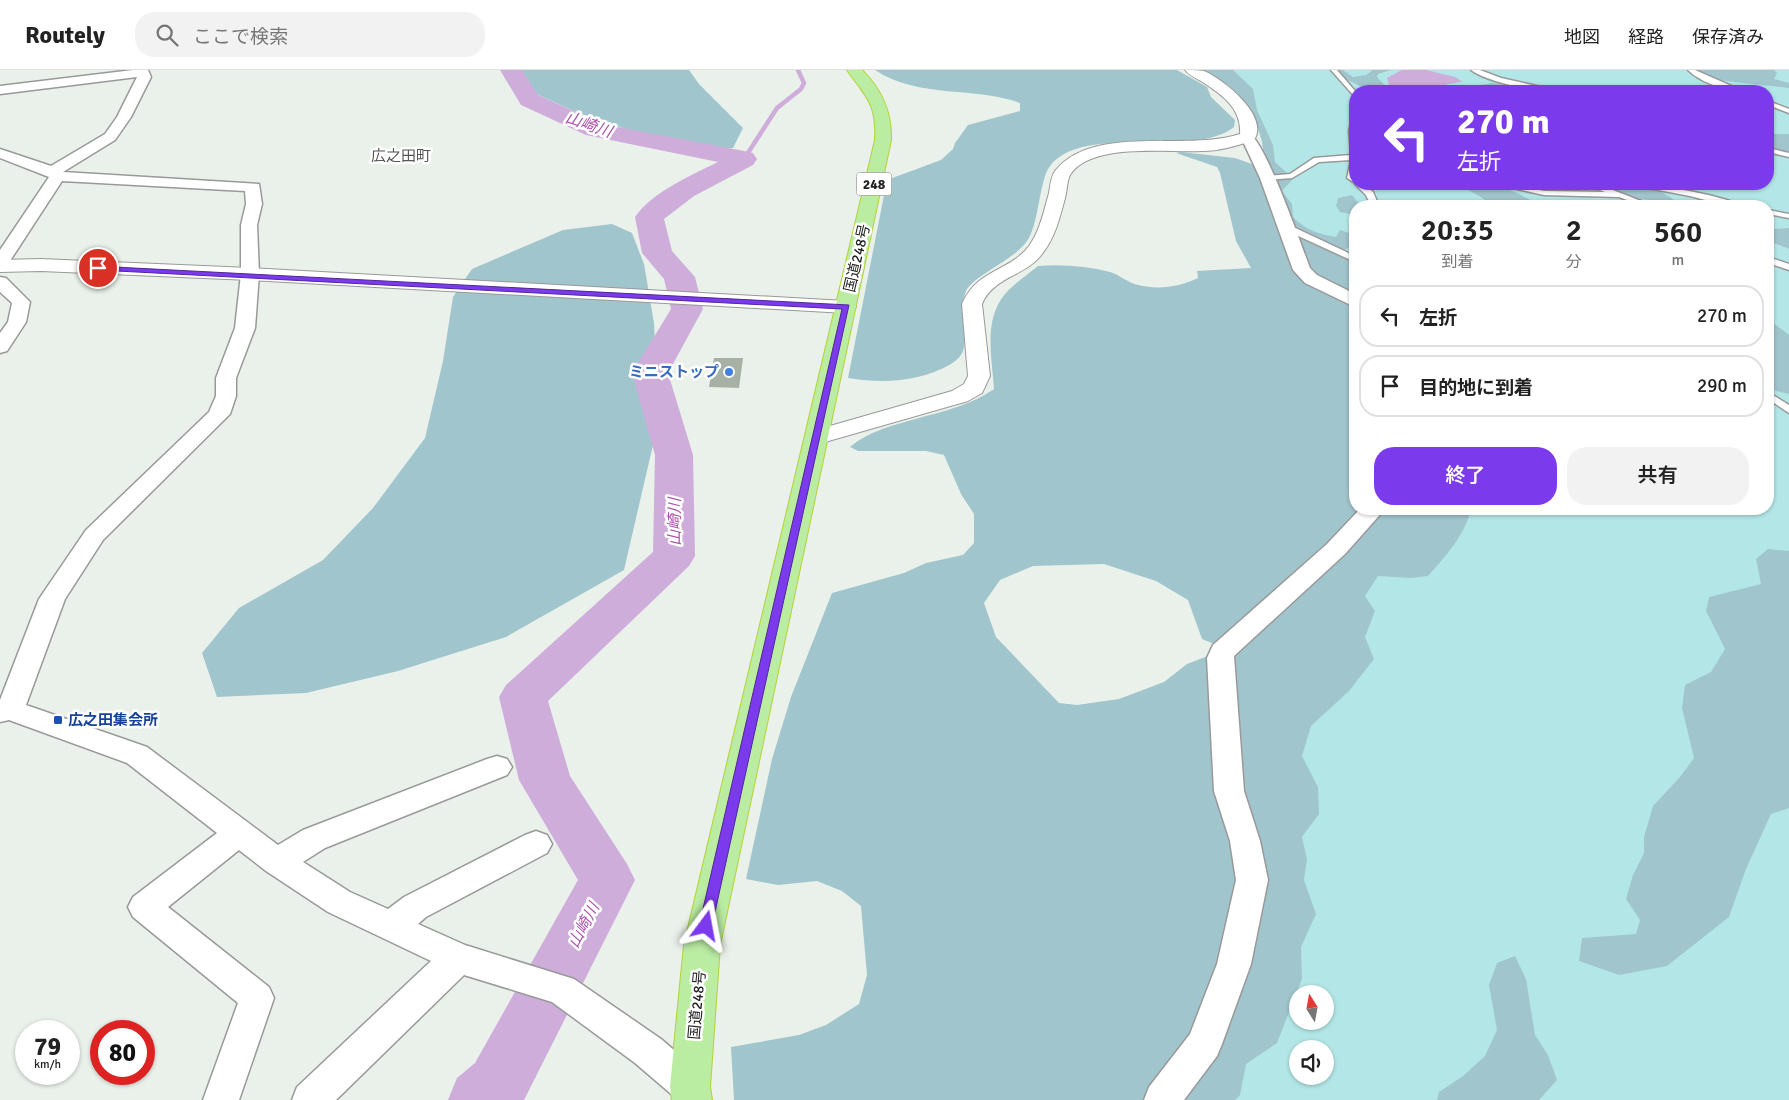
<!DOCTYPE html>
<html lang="ja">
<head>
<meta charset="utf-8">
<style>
  :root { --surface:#fff; --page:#f2f2f2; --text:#222; --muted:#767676; --line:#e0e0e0; --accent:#7c3aed }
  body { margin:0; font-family:Signika,"Noto Sans JP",sans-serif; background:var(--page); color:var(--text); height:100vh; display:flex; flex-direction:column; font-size:19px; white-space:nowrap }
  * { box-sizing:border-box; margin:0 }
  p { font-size:16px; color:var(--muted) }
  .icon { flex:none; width:28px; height:28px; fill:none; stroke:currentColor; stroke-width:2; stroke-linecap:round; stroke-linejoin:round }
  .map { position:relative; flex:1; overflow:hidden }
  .sheet { position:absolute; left:1349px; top:130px; width:425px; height:315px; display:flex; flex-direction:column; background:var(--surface); border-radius:20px; box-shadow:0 1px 4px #0004 }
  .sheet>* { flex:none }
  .hud { position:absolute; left:1349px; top:15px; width:425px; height:105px; border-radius:20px; box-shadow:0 1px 4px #0004; background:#7c3aed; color:#fff; overflow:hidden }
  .needle { width:32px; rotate:349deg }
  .fabs { position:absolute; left:1289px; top:915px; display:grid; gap:10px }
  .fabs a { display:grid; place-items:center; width:45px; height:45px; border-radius:50%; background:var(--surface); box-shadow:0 1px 4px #0004; font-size:25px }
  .speed { position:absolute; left:15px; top:950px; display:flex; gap:10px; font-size:25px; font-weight:700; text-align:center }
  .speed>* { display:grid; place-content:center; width:65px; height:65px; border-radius:50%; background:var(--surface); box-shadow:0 1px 4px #0004; line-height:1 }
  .speed small { font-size:12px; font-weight:400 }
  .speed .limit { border:8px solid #d22; background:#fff; color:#111 }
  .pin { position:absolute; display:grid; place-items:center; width:42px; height:42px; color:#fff; margin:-21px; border:2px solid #fff; border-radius:50%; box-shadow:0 1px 5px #0007 }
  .me { position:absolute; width:55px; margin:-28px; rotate:13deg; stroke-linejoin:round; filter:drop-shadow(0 0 4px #0008) }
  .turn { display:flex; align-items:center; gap:18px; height:105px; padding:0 25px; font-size:22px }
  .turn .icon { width:65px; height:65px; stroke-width:2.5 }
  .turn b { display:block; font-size:35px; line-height:42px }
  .eta { display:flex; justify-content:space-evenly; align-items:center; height:85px; text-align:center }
  .eta b { font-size:30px; font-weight:600; line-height:35px }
  .cta { display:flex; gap:10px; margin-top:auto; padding:10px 25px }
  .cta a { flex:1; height:58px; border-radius:20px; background:var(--accent); color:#fff; font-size:20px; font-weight:600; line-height:58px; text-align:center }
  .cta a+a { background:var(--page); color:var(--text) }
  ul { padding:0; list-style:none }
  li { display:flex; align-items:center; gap:15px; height:62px; margin:0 10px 8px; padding:0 15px; border:2px solid var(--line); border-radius:20px }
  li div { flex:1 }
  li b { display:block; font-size:19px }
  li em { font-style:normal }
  header { display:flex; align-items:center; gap:30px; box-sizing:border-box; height:70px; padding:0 25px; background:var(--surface); border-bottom:1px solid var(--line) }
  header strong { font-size:24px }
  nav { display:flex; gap:28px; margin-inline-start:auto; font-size:18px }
  .search { width:350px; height:45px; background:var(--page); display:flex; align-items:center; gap:12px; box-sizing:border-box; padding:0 18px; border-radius:20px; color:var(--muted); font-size:19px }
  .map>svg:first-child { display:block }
  .grass { fill:#b3e7e7; fill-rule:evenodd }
  .forest { fill:#a1c5cd }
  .water { fill:#ceaddb }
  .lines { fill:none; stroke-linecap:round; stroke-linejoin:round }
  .stream { stroke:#ceaddb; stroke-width:4.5 }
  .river { fill:#ceaddb; fill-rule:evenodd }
  .building { fill:#a6b0a5 }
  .service-casing { stroke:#999; stroke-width:3 }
  .minor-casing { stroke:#999; stroke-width:3 }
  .tertiary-casing { stroke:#999; stroke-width:2 }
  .trunk-casing { stroke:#b9d035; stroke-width:2 }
  .service { fill:#fff; fill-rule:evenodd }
  .minor { fill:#fff; fill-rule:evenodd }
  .tertiary { fill:#fff; fill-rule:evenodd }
  .trunk { fill:#baeca2; fill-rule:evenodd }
  .route { fill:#7c3aed; stroke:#51269a }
  .shop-dot { fill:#3f7fe0; stroke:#fff; stroke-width:2 }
  .transit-dot { fill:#1a4fb4; stroke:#fff; stroke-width:2 }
  .labels { text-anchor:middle; stroke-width:5; stroke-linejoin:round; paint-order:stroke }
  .shield { fill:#fff; stroke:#646464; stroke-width:1 }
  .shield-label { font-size:14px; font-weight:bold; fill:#222 }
  .far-quarter-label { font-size:15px; fill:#555; stroke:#fff }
  .street-label { font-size:15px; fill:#222; stroke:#fff }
  .shop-label { font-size:15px; font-weight:bold; fill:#366cbe; stroke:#fff; text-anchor:end }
  .transit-label { font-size:15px; font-weight:bold; fill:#164399; stroke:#fff; text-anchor:start }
  .water-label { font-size:16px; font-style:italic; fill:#ab53ac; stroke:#fff }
</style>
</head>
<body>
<header>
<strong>Routely</strong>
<div class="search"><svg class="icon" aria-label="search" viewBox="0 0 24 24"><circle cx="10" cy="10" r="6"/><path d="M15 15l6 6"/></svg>ここで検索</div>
<nav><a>地図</a><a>経路</a><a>保存済み</a></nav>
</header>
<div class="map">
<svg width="1789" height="1030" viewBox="0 0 1789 1030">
  <rect width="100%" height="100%" fill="#e9f1ea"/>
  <path class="grass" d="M1201,0h588v158l-21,1v-23h-413v92l-47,-26 -41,-103 -6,-30 -7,-20 -10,-18 -12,-11zM1355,21h413v93h-413z
    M1768,171l21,8v851h-620l87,-217 122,-374h390zM1298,924h27v27h-27zM1298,979h27v27h-27z"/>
  <path class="forest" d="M506,0h183l10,14 44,44 -10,20h-52l-105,-36 -42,-19z
    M875,0h302l30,17 4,10 24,23 -1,7c-41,33 -150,-5 -184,39 -11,14 -11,59 -23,75 -13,19 -54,35 -61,50 -7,18 1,37 -2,56 -1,8 -7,13 -13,17 -31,18 -68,20 -103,14l39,-198 54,-20 12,-11 2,-6 13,-18 52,-14v-8c-47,-17 -101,-4 -145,-33z
    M1201,0h32l20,19 4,21 16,35 2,17 12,11 -7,3 -9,-2c-7,-9 -7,-21 -9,-33 -9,-38 -30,-52 -61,-71z
    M1336,0h7l10,7 13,-2 7,-5h18l-13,4 -1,3 13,14h-25l2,-1c-14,-9 -19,-7 -31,-20z
    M1693,0h81l3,3 -3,6 15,4v5l-72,-8z
    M1491,13l60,8h-111l22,-6h20z
    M1768,64h21v20l-21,-5z
    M1181,82l54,6 17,6 10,15 35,91 58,35v204h10l-35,40 -111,97 -17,-7 -14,-39 -32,-19 -52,-17 -71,2 -33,14 -16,23 12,34 63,66 18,2 42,-6 45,-17 23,-18 29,-11 31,226 -51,162 -43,59h-419l-3,-53 68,-12 27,-10 33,-21 8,-29 -6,-69 -19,-15 -25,-10 -39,4 -32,-6 26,-120 19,-62 41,-104 72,-20 22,-10 37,-8 11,-12v-29l-13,-20 -17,-39 -18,-4h-68l-8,-4c35,-30 101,-28 144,-58 -2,-31 -11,-69 11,-95 9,-10 22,-19 33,-28 24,-2 49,0 72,6 10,3 18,11 28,13 21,5 41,2 60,-7l-1,-7 54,-3 -15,-27 -16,-68 -3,-6 -41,-14z
    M1285,108l7,2 -10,11 10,13 1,13c13,13 25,17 43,20l4,-7 15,5v12l-14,3 -51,-26 -17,-44z
    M1458,114c33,0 53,2 81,22h-52l-3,-7z
    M1593,114c27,0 59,-2 81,16l-2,3 -37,-5z
    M1352,125l9,11h-6v9l-15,-3 -4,-6 2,-8z
    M612,154l20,9 12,31 10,59 5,96 -35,151 -118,67 -108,34 -92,22 -89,4 -15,-44 37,-45 84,-48 50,-52 52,-70 18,-77 10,-64 19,-28 91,-39z
    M1789,158v21l-21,-8v-12z
    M1293,164l24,9 38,19v36l-47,-26z
    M1768,249l21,16v59l-21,-5z
    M1378,439h93c-6,26 -25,47 -43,67l-17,2 -33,-2 -13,20 10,15 -10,26 9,22 -25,32 -38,35 -9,30 16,31 1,27 -17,23 5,22 -3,21 12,34 -15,33 1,32 -25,64 -31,21 -6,31 -5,5h-66l73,-138 -17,-308z
    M1768,479l21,2v257l-18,6 -25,55 -17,48 -62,49 -48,9 -40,-14 3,-23 54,-4 4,-14 -14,-21 7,-24 11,-22v-16l9,-31 27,-29 14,-19 -12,-50 3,-23 26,-13 14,-23 -19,-38 3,-14 52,-13 -5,-25z
    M1515,886l11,23 9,56 13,20 9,25 -18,20h-102l2,-8 24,-16 22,-20 12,-26 -8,-45 8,-22z"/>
  <path class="water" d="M1402,0h24l29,7 8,5c-14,0 -62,17 -72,7 -2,-3 -3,-8 -4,-11z"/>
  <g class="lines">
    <path class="stream" d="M744,89l33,-51 24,-19 3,-6 -6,-13"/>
    <path class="river" d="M500,0h22l16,25 64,29 142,27 9,2 4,6 -4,6 -59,31 -30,23 8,32 23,26 8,32 -35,64 25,82 2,101 -6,10 -141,135 22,75 57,88 8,16 -111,220h-76l9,-22 18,-15 103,-183 -59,-100 -20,-83 7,-12 147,-133 2,-97 -23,-82 39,-64 -7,-30 -22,-26 -7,-36c17,-25 57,-42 83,-55l-132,-27 -65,-30z"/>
  </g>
  <path class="building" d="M714,288h29l-4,30 -30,-1z"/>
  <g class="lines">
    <defs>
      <path id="service" d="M1331,0h6l18,21v6z
        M1471,0h9l21,8 58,13c-22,1 -70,-8 -88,-21z
        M1688,0h7l48,21c-16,1 -43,-9 -55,-21z
        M1768,31l21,8v4l-21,-8z
        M1355,50v63l-8,-5 4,-18 -32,2 -27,16 -24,2 -4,-2 4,-2 22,-2 24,-16 37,-3 -2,-24 2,-9z
        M1768,78l21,5v4l-21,-5z
        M1355,114h8l10,8 6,14h-8l-5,-11z
        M1494,114h15l35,7 61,1 -19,-8h11l57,22h-11l-24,-9 -75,-2z
        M1627,114c20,-1 99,11 113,22h-12l-38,-10z
        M1768,140l21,4v4l-21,-4z
        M1283,155h6l66,31v6l-72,-33z
        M1768,187l21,7v6l-21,-7z
        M1768,322l21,13v8l-21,-14z"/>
      <path id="minor" d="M133,0h15l3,7 -20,40 -16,23 -52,32 196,12 3,20 -5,21 2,49 -4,54 -19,50v18l-6,18 -127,126 -38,59 -39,106 121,42 131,98 25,-15 184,-71 10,-3 10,3 5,8 -5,8 -182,73 -22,14 47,30 38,17 16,-12 121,-62 11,-4 11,4 5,9 -5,9 -121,64 -8,7 47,21 109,34 87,60 42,36 5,12 -5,12h-26l-42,-36 -83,-61 -88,-27 -128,125h-44l5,-13 134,-126 -103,-49 -62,-41 -27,-21 -71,57 101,80 5,11 -35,102h-36l35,-97 -105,-86 -5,-10 5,-10 84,-64 -90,-70 -118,-43 -9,2v-22l39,-101 47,-69 123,-118 7,-16v-18l19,-50 6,-54v-49l5,-21 -1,-13 -183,-10 -56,86 -6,1v-18l49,-73 -49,-19v-9l51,17 54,-32 12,-17 20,-40 -137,17v-8z
        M1248,63c16,4 54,114 62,135l7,7 38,19v13l-50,-24 -12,-13 -33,-92 -19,-41z
        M0,207l6,1 24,24 -4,20 -19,29 -7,2v-20l8,-11 4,-19 -12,-11z
        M1360,439h25l-40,45 -111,102 10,135 16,50 8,39 -17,84 -29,80 -5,12 -33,44h-40l5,-13 41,-53 27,-70 19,-84 -6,-39 -16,-50 -7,-133 6,-13 114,-101z"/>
      <path id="tertiary" d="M1185,0c6,0 14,0 19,1 19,8 66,45 50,69 -18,6 -34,11 -52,11 -34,2 -111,-9 -132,24 -3,6 -3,16 -5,23 -5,19 -10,40 -23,56 -16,22 -49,23 -60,50l8,72 -8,17 -14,8 -143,41 -8,2 -8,-2 -4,-5 4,-5 143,-41 12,-7 4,-8 -6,-72c15,-35 47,-32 67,-58 11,-15 15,-36 20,-53 1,-7 2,-16 6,-22 39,-48 131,-19 185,-37 2,-26 -19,-40 -39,-53 -6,-3 -12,-6 -16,-11z
        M41,189l209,9 596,33 7,2 3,4 -3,4 -7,2 -596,-33 -209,-9 -41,1v-12z"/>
      <path id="trunk" d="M847,0h15c20,20 30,42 29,70l-171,805 -10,142 2,13h-40l-2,-13 14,-142 191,-805c2,-37 -9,-43 -28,-70z"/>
    </defs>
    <use href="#service" class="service-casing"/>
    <use href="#minor" class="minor-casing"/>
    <use href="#tertiary" class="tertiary-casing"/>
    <use href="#trunk" class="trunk-casing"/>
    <use href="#service" class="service"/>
    <use href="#minor" class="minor"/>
    <use href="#tertiary" class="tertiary"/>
    <use href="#trunk" class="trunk"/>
  </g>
  <path class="route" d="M95,196l754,39 -138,625 -5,2 -5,-2 -2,-4 143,-617 -744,-39 -4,-2z"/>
  <circle class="shop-dot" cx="729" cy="302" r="5"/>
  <rect class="transit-dot" x="53" y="645" width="10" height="10" rx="2.5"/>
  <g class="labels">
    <rect class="shield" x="856.5" y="102.5" width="35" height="23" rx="4"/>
    <g class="shield-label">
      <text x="874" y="119">248</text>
    </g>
    <g class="far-quarter-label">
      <text x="401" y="91">広之田町</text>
    </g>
    <g class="street-label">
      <text transform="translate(857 188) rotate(-77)" y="5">国道248号</text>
      <text transform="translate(697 935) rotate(-85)" y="5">国道248号</text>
    </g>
    <g class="shop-label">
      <text x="719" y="307">ミニストップ</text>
    </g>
    <g class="transit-label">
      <text x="68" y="655">広之田集会所</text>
    </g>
    <g class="water-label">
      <text transform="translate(589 54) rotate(19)" y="6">山崎川</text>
      <text transform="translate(674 452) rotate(-90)" y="6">山崎川</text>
      <text transform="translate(583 855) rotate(-62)" y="6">山崎川</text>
    </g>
  </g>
</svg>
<div class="fabs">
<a><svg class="needle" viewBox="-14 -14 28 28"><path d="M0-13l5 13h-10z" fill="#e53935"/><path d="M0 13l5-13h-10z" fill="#767676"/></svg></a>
<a><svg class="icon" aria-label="sound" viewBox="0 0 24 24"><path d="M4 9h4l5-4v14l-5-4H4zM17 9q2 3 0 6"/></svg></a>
</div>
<div class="speed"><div>79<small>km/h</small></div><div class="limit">80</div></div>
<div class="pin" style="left:98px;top:198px;background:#d93025"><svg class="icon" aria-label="arrive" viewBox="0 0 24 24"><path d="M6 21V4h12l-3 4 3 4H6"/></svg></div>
<svg class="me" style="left:706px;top:856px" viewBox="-20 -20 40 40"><path d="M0-17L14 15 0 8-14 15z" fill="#7c3aed" stroke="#fff" stroke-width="4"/></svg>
<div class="hud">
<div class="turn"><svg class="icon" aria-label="left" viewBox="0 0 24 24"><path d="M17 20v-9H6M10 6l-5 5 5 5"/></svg><div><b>270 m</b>左折</div></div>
</div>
<section class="sheet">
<div class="eta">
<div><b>20:35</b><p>到着</p></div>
<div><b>2</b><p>分</p></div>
<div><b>560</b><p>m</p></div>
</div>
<ul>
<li><svg class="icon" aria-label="left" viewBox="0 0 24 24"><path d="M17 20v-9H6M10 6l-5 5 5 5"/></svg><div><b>左折</b></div><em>270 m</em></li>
<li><svg class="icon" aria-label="arrive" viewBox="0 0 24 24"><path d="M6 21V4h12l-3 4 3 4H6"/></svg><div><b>目的地に到着</b></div><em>290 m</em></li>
</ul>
<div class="cta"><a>終了</a><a>共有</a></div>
</section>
</div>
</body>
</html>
